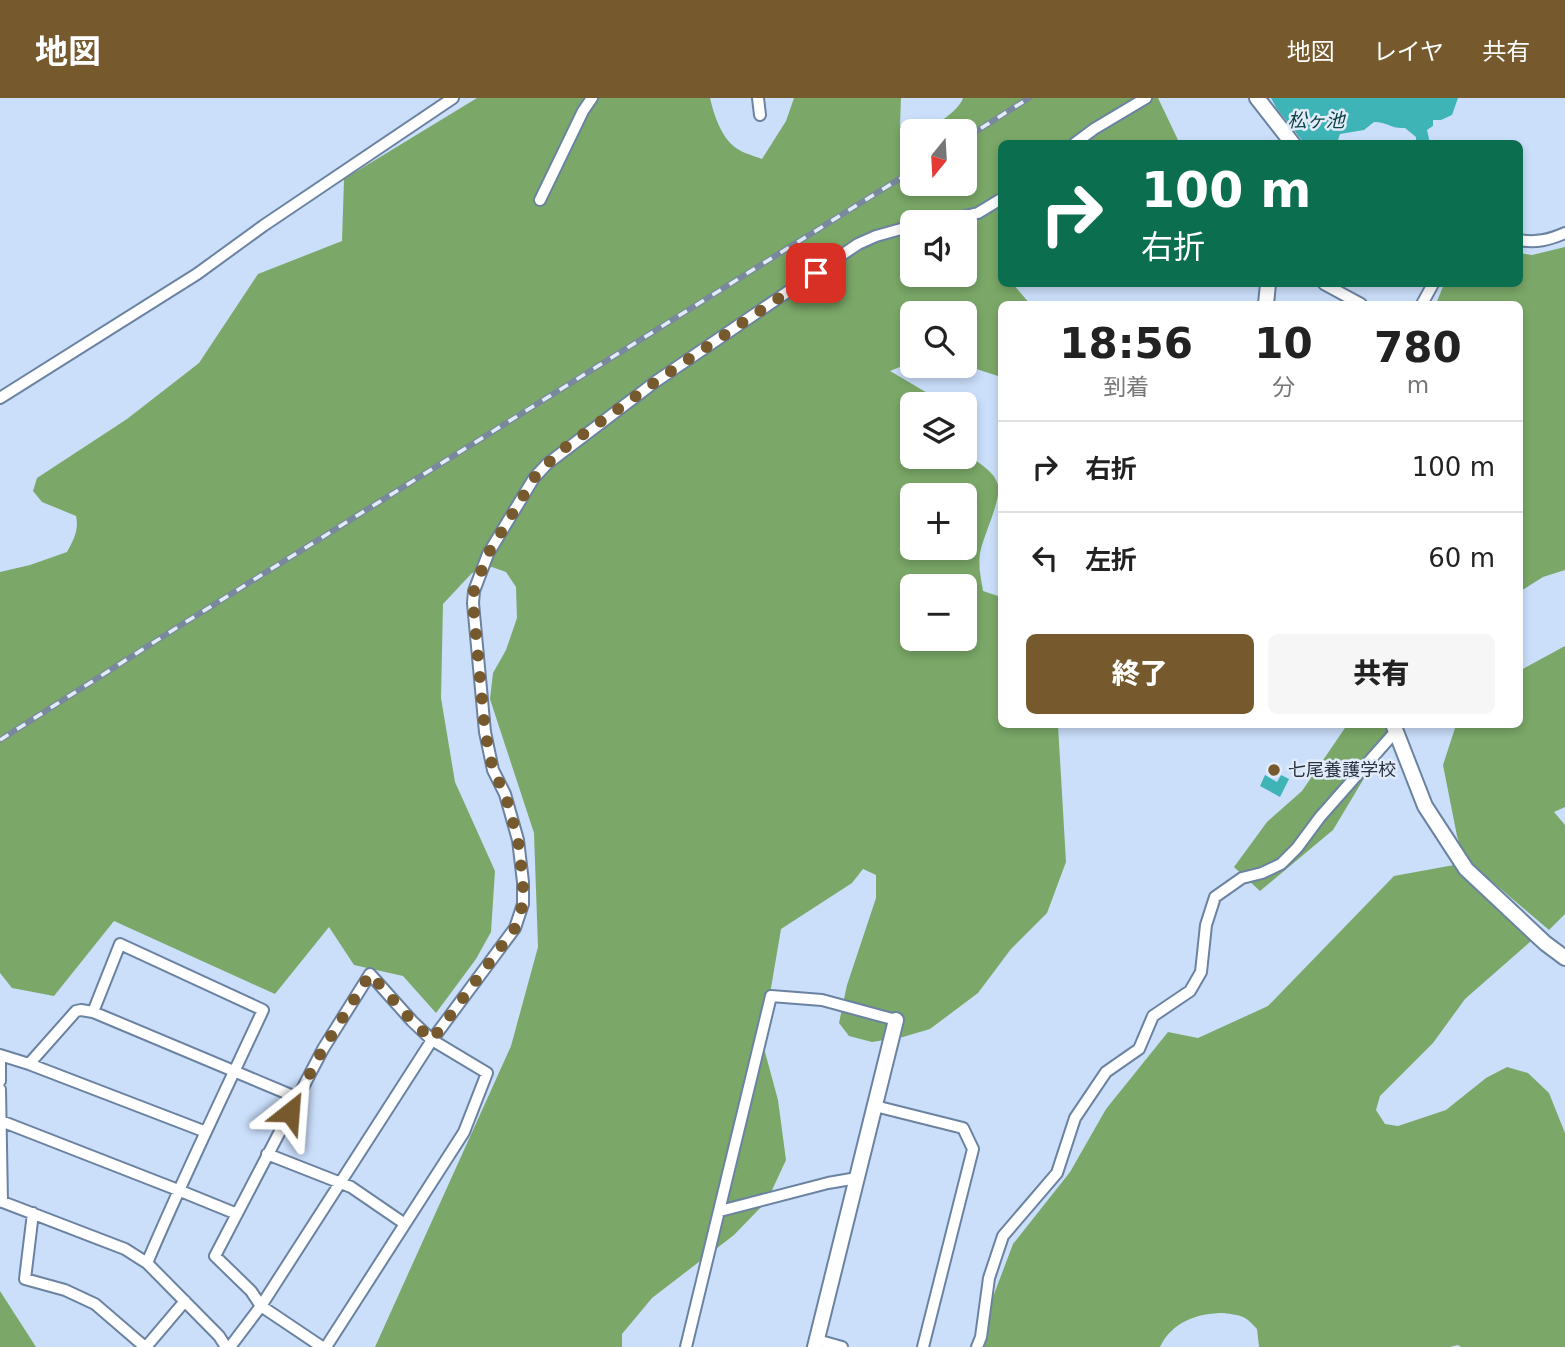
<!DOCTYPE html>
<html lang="ja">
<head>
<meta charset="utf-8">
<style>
  :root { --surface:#fff; --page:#f6f6f6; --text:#222; --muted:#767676; --line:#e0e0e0; --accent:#76592c }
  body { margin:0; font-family:"DejaVu Sans","Noto Sans JP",sans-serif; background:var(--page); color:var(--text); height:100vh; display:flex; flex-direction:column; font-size:26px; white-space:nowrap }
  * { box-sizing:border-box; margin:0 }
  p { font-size:23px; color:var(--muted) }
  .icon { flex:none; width:38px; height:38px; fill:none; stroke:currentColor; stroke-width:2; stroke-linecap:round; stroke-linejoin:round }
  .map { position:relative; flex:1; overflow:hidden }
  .drawer { position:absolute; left:998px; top:203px; width:525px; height:427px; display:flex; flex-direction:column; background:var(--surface); border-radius:10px; box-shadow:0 4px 10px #0003 }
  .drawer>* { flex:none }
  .banner { position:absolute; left:998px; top:42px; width:525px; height:147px; border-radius:10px; box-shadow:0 4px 10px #0003; background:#0b6e4f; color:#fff; overflow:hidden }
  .needle { width:46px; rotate:198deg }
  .tools { position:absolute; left:900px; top:21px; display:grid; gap:14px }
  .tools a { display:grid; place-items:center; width:77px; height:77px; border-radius:10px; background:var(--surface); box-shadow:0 4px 10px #0003; font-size:35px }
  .pin { position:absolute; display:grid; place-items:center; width:60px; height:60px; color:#fff; margin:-30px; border-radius:14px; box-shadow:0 4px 10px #0006 }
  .me { position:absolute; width:77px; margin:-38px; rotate:28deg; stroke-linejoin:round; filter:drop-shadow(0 0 5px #0008) }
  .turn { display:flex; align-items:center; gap:24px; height:147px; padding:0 28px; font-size:32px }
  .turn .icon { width:91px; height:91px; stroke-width:2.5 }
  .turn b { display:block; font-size:49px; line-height:60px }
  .eta { display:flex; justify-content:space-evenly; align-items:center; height:119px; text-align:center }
  .eta b { font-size:42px; font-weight:800; line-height:49px }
  .cta { display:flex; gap:14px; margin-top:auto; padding:14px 28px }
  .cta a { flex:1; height:80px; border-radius:10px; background:var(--accent); color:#fff; font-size:28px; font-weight:800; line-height:80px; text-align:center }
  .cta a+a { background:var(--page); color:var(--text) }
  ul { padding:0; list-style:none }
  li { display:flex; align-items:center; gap:21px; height:91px; padding:0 28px; border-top:2px solid var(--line) }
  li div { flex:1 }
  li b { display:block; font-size:26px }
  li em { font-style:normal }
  header { display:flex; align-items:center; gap:42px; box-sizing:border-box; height:98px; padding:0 35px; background:var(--accent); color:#fff }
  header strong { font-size:33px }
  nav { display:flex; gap:38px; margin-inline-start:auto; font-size:24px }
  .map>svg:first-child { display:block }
  .forest { fill:#7ba868; fill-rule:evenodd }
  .water { fill:#3fb4b7 }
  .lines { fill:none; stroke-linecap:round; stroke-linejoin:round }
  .minor-casing { stroke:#6b82a1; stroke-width:14 }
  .tertiary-casing { stroke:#6b82a1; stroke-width:18 }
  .minor { stroke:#fff; stroke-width:10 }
  .tertiary { stroke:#fff; stroke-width:14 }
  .rail-casing { stroke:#79889c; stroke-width:6 }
  .rail { stroke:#e1ebf9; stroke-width:3.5; stroke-dasharray:10; stroke-linecap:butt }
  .route { stroke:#76592c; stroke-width:12; stroke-dasharray:0 21.6 }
  .poi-dot { fill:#76592c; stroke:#e1ebf9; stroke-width:2.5 }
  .labels { text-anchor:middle; stroke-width:5; stroke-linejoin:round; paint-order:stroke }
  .poi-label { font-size:18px; fill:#293340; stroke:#e1ebf9; text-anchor:start }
  .water-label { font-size:19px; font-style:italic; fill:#0e4344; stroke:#e1ebf9 }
</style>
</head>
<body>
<header>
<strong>地図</strong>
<nav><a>地図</a><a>レイヤ</a><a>共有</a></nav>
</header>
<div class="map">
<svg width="1565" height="1249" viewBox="0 0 1565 1249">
  <rect width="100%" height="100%" fill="#cbdffb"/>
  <path class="forest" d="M477,0h233c4,17 11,39 26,50 7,5 18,8 26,11l24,-38 8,-23h107l-1,28c5,2 12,4 17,4 14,0 42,-19 46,-32h195l20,42 -3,3 -174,1v116l-3,5 3,4v15h12l17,20h-29v73l-37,-12v-52h-52v49l-22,9 56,33h-34v53h52v-7c10,12 30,19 34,35 4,14 -15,51 -18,68 -2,13 1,25 3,38l18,6v127l57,1 8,137 -19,51 -36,36 -33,44 -48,36 -27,8 -31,5 -23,-6 -10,-13 8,-38 29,-87v-23l-13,-6 -11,14 -71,46 -19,112 16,59 8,60 -19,41 -33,34 -82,63 -30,36v13h-247l136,-301 27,-99 -4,-114 -44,-134 3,-26 13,-23 11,-32 -1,-31 -10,-15 -14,-5 -20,6 -29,31 -2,94 14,84 40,89 -4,61 -15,27 -40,54 -33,-37 -49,-11 -25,-38 -54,67 -161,-73 -60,75 -42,-8 -12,-15v-401l30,-7 37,-13c7,-13 12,-22 9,-36l-34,-14 -9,-11 4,-13 90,-59 72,-56 59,-89 84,-33 2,-62zM912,33h52v53h-52zM912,124h52v53h-52zM912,397h52v53h-52zM912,488h52v53h-52z
    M1565,149v323l-22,7 -24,15v-288h-83l8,-20h75v-31l13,2z
    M1565,548v161l-11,5 11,13v89l-16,16 -80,-68 -6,-7 -6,-19 -14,-71 13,-40 63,-1v-49l2,-5z
    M1347,627h49l-63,105 -73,61 -26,-24 33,-45 35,-31z
    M1454,767l77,76 -66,58 -32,44 -53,53 -4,14 9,14 13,2 48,-16 40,-32 21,-11 21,6 21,20 16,40v214h-104l-3,-2 -8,2h-191l-2,-18c-3,-3 -7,-8 -12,-11 -5,-3 -15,-4 -21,-5 -27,0 -52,9 -64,34h-186l39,-103 57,-72 36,-63 62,-77 30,6 70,-32 126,-130z
    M0,1193l36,56h-36z"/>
  <path class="water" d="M1271,0h187l-6,17 -11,5h-8v6l-6,4 3,13h-14v-6l-11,-9c-14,1 -17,-6 -31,-6l-10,8 -24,4 -3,9 -32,1 -28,-35z
    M1265,677l12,7 4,-7 8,4 -9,18 -20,-11z"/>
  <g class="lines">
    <defs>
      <path id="minor" d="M758,0l2,17
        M1074,46l20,-15 52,-31
        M540,102l43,-89 9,-13
        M939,124l39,-9 23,-14
        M1519,142c17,3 30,0 46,-7
        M1324,186l37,20
        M1422,206l11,-20
        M0,300l197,-124 66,-48 190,-128
        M93,914l27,-68 143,66c-39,84 -80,168 -116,253
        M29,966l47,-53 5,-1 12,2 205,86
        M0,983v-26l29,9 177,68
        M0,991l2,113
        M875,1008l88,22 10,21 -50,198
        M1,1023l177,69 59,24
        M267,1056l84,33 54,37
        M0,1103l125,48 22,14 72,73 7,11
        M720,1113l108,-28 29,-5
        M33,1115l-8,66 40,11 30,14 50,43
        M817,1242l25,7
        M146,1249l39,-46
        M230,1249l31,-41 171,-266 83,-112 8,-24v-22l-5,-42 -13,-46 -12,-24 -8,-38 -12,-129 1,-12 14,-37 46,-76 13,-14 108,-82 203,-138 18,-8 36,-10
        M322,1249l-61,-41 -10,-15 -36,-35 108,-207 47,-75 42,47 20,19 55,33 -23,59 -138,215
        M686,1249l85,-351 51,4 74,20
        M977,1249l4,-10 8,-59 14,-42 54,-63 18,-55 31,-46 33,-23 14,-33 37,-25 11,-19 5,-47 9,-28 27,-19 20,-5 19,-9 16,-16 23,-31 75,-85"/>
      <path id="tertiary" d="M1257,0l36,46
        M1266,206l2,-20
        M1393,626l32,82 41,63 79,74 20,15
        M815,1249l81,-327"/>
    </defs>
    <use href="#minor" class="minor-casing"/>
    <use href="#tertiary" class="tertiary-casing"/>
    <use href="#minor" class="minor"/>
    <use href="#tertiary" class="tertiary"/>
    <defs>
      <path id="rail" d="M964,41l65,-41
        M0,642l181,-115 731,-454"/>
    </defs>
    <use href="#rail" class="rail-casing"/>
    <use href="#rail" class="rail"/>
  </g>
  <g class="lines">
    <path class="route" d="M290,1014l33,-63 47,-75 42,47 20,19 83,-112 8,-24v-22l-5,-42 -13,-46 -12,-24 -8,-38 -12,-129 1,-13 14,-36 46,-76 13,-14 19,-17 89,-65 161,-109"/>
  </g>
  <circle class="poi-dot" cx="1274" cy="672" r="7"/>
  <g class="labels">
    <g class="poi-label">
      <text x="1288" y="678">七尾養護学校</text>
    </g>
    <g class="water-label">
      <text x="1316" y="29">松ヶ池</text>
    </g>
  </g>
</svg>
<div class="tools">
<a><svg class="needle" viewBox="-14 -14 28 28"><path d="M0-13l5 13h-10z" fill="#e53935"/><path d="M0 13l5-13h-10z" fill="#767676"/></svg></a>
<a><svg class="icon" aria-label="sound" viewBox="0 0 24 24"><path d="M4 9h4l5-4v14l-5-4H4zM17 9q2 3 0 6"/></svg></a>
<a><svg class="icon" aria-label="search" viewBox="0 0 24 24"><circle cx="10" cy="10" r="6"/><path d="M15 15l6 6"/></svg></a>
<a><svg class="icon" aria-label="layers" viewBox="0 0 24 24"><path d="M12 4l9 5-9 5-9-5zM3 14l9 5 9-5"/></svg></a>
<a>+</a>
<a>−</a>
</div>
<div class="pin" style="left:816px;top:175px;background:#d93025"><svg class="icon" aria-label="arrive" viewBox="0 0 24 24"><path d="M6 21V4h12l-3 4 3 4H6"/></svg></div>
<svg class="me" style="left:290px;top:1014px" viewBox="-20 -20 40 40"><path d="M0-17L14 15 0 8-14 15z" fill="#76592c" stroke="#fff" stroke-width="4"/></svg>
<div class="banner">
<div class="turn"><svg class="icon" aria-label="right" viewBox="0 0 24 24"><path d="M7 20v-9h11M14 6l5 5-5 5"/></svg><div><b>100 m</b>右折</div></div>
</div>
<section class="drawer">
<div class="eta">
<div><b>18:56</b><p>到着</p></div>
<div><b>10</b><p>分</p></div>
<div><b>780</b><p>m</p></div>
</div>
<ul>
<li><svg class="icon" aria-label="right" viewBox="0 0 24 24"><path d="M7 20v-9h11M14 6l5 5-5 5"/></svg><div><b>右折</b></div><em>100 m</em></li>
<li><svg class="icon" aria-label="left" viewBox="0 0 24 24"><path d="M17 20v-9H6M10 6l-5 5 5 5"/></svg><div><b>左折</b></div><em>60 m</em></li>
</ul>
<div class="cta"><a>終了</a><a>共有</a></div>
</section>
</div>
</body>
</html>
